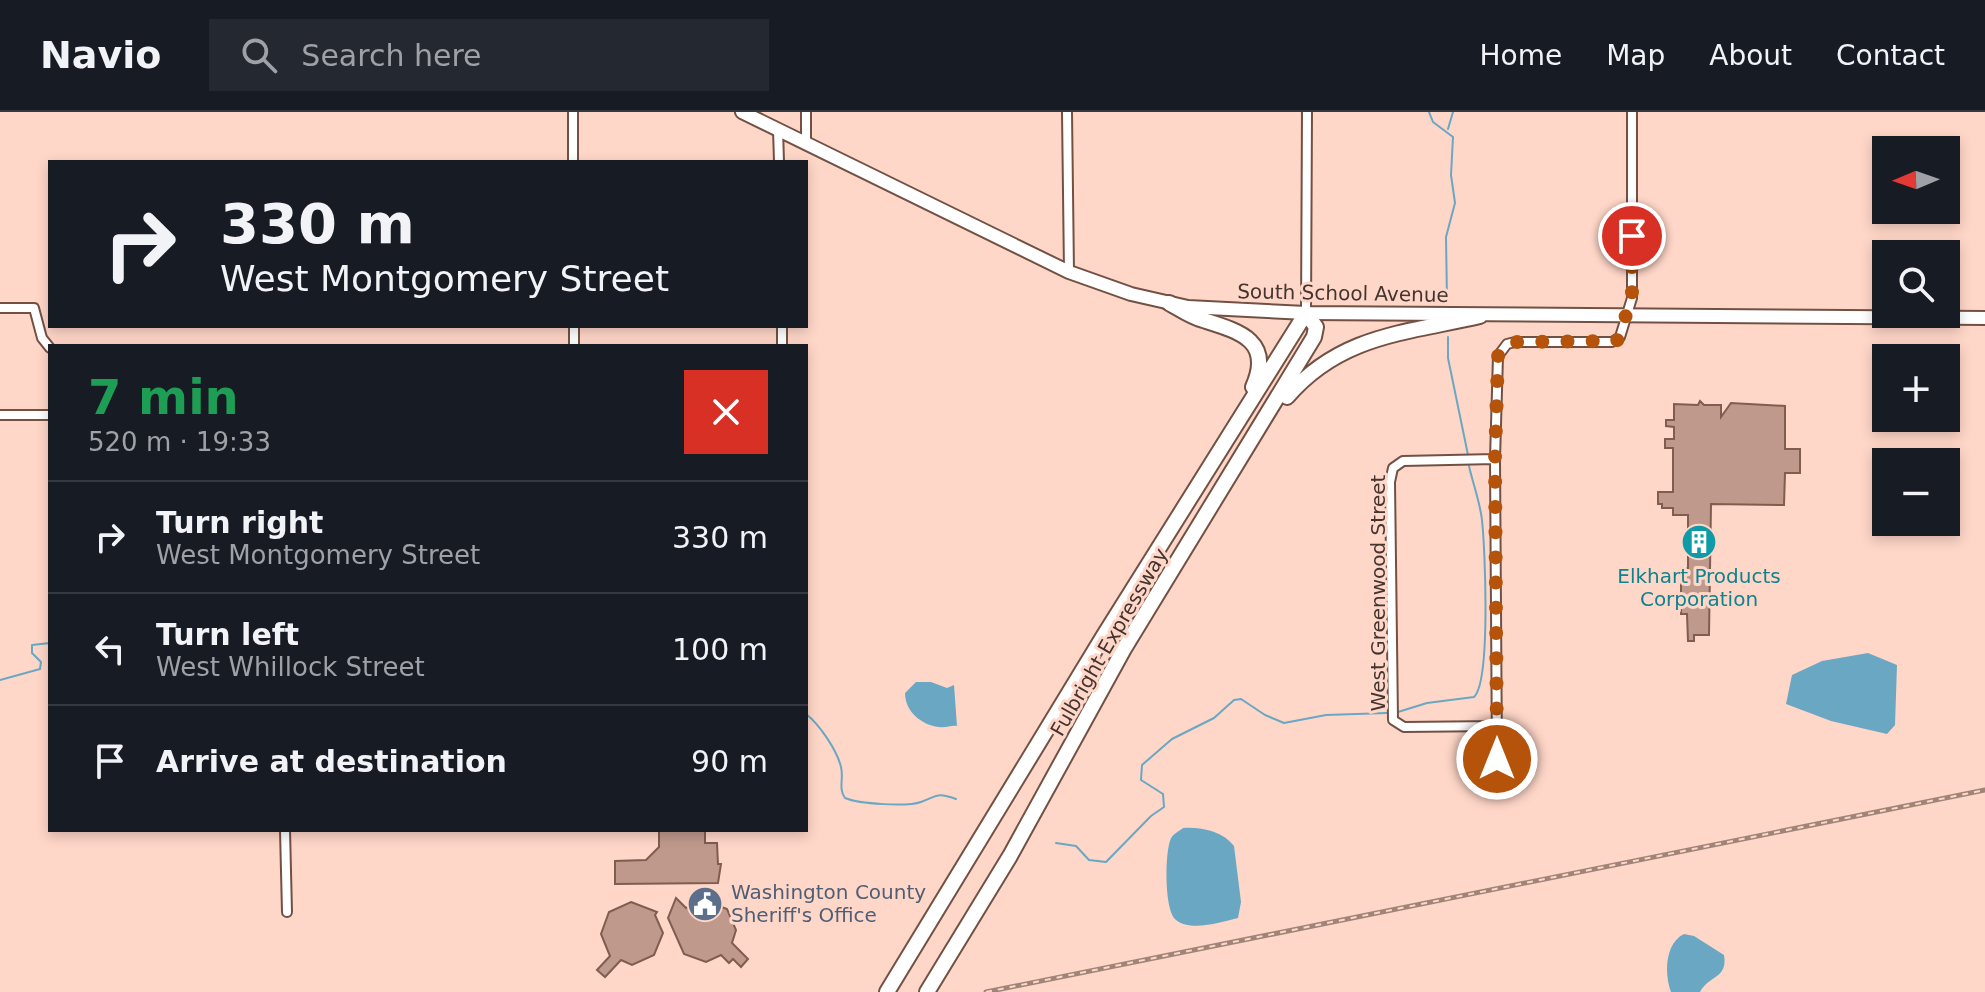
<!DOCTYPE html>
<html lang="en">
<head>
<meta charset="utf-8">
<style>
  :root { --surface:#171b24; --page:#242831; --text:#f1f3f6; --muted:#9ea1a6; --line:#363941 }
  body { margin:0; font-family:"DejaVu Sans",sans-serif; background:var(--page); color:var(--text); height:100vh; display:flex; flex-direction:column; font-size:30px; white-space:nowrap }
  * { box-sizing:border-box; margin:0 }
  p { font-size:26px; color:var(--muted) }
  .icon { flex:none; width:44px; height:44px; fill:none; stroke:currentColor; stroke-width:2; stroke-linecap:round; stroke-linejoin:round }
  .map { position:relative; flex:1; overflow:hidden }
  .details { position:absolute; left:48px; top:232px; width:760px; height:488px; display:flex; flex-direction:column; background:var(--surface); border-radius:0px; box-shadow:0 4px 12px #0003 }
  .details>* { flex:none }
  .top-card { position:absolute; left:48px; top:48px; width:760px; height:168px; border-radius:0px; box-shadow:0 4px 12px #0003; background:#171b24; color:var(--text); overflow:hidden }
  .needle { width:52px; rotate:268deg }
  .buttons { position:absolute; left:1872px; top:24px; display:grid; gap:16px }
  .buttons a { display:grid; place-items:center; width:88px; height:88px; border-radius:0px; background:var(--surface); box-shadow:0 4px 12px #0003; font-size:40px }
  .pin { position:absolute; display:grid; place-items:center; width:68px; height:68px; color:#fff; margin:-34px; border:4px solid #fff; border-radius:50%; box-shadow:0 2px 8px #0007 }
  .me { position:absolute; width:88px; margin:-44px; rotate:0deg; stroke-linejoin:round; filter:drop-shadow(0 0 6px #0008) }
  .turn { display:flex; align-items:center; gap:28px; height:168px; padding:0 40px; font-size:36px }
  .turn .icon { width:104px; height:104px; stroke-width:2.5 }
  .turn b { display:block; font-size:56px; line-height:68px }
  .round { display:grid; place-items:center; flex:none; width:84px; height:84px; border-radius:0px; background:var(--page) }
  .headline { display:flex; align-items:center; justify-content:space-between; height:136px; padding:0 40px }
  h1 { font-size:48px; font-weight:700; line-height:60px; color:#1e9e55 }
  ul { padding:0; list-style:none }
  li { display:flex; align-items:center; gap:24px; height:112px; padding:0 40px; border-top:2px solid var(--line) }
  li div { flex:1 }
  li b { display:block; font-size:30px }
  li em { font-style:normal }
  header { display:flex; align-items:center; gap:48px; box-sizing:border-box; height:112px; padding:0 40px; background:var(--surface); border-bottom:2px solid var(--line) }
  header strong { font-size:38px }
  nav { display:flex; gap:44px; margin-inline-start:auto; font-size:28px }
  .search { width:560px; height:72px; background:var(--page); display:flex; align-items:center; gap:20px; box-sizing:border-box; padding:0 28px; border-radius:0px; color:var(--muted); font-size:30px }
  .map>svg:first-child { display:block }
  .water { fill:#6aa7c3 }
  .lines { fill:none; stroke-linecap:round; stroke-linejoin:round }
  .stream { stroke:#6aa7c3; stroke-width:2 }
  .building { fill:#bf998c; stroke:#7f5d50; stroke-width:2 }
  .street-casing { stroke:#725144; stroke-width:12 }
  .primary-casing { stroke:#725144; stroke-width:16 }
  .highway-casing { stroke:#725144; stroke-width:18 }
  .street { stroke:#fff; stroke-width:8 }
  .primary { stroke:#fff; stroke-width:12 }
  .highway { stroke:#fff; stroke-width:14 }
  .rail-casing { stroke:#a0847a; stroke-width:5 }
  .rail { stroke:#ffd7c8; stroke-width:2; stroke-dasharray:6; stroke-linecap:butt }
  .route { stroke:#b45309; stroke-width:14; stroke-dasharray:0 25.2 }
  .labels { text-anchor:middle; stroke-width:6; stroke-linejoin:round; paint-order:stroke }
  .street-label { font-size:20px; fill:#44342f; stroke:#ffd7c8 }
  .culture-label { font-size:20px; fill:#0d838f; stroke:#ffd7c8 }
  .service-label { font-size:20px; fill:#4e5e75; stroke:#ffd7c8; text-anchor:start }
</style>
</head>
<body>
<header>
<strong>Navio</strong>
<div class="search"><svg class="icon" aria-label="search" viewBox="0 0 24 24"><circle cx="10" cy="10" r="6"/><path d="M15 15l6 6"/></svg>Search here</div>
<nav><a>Home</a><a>Map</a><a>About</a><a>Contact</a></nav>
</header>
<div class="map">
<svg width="1985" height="880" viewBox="0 0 1985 880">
  <rect width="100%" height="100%" fill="#ffd7c8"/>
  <path class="water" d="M1868,541l29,12 -2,60 -8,9 -56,-13 -45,-17 6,-29 30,-14z
    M916,570h15l16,6 7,-3 3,41c-5,-1 -11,2 -18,1 -18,-2 -34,-16 -34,-34z
    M1183,716c19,-1 39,3 51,18l7,56 -3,16c-16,4 -47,14 -62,2 -12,-9 -11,-65 -6,-79 2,-7 8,-9 13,-13z
    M1684,822l10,2 30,19c4,24 -15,20 -24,37h-29c-7,-18 -6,-49 13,-58z"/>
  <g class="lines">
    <path class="stream" d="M1429,0l4,10 20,15 -2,38 4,28 -9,34 1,63
      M1448,17l5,-17
      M1448,225v21l20,97
      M0,568l40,-11 1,-7 -9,-9v-8l18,-2
      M1398,600l29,-9 47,-6c17,-16 11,-149 8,-177 -2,-18 -9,-36 -13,-54
      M806,602c13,10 31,36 35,53 3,12 -3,21 4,31 14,6 62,9 76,4 17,-6 15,-10 35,-3
      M1056,731l20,3 13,14 17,2 45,-46 13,-9 -1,-13 -22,-14 1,-15 30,-26 42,-21 20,-18 7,-1 24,16 19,8 42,-8 61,-2"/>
  </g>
  <path class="building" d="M1700,289l4,4h17v12l10,-14 54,3v43h15v24h-15l-1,32 -73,-1 -2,131h-15v6h-6l-1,-27h-6v-46h7v-53h-15v-7h-11v-4h-4v-12h15v-44h-8v-9h9v-12l-8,-1v-6h8v-16l24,1z
    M659,718h46v13h12l1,21h3l-3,19 -103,1v-23l31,-1 13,-13z
    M676,786l10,10 18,-8 23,9 9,21 -4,13 16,16 -7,8 -8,-8 -4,4 -8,-8 -15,7 -22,-8 -16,-36z
    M631,790l26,10 -2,3 8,18 -9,22 -22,10 -11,-5 -16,17 -8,-7 13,-14 -9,-22 8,-22z"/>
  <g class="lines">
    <defs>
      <path id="street" d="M573,0v50
        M806,0v30
        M1067,0l2,160
        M778,17l1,33
        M0,196h34l8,30 8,10
        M1306,201l1,-201
        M574,214v20
        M782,214v20
        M0,303h50
        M1495,347l-92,2 -10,7 -3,14 3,238 11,7 93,-1
        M1497,647l-2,-300 3,-103 9,-12 8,-2h97l8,-5 12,-39v-186
        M285,718l2,82"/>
      <path id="primary" d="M742,0l327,160 62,22 57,13 118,6 679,5"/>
      <path id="highway" d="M1169,191c11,6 22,14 34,17 35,11 71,20 50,67
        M1287,285c53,-62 119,-64 193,-81
        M887,880l216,-355 203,-324 10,14 -2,10 -189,310 -115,209 -83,136"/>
    </defs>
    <use href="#street" class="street-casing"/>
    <use href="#primary" class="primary-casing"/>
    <use href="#highway" class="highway-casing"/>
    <use href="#street" class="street"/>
    <use href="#primary" class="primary"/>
    <use href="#highway" class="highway"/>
    <defs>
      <path id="rail" d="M986,880l999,-202"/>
    </defs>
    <use href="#rail" class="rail-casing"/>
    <use href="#rail" class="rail"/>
  </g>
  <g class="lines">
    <path class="route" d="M1497,647l-2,-300 3,-103 9,-12 8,-2 102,-1 15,-43v-62"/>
  </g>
  <defs>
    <symbol id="building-disc" viewBox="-11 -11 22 22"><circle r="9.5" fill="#0f9aa8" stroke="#ffd7c8"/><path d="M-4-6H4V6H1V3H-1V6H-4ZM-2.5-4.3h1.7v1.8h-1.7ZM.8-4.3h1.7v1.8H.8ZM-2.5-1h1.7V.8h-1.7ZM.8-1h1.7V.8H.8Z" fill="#fff"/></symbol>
    <symbol id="civic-disc" viewBox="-11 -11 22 22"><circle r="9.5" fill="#5c6f8a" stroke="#ffd7c8"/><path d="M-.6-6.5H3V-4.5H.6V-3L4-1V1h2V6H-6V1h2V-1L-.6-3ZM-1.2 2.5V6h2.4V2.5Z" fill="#fff"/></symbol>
  </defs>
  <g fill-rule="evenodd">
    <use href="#building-disc" x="1679" y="410" width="40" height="40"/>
    <use href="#civic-disc" x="685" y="772" width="40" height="40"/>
  </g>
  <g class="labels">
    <g class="street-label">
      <text transform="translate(1343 181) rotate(1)" y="7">South School Avenue</text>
      <text transform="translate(1378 481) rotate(-90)" y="7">West Greenwood Street</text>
      <text transform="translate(1109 530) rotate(-60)" y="7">Fulbright Expressway</text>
    </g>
    <g class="culture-label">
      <text x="1699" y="471">Elkhart Products<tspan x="1699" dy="23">Corporation</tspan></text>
    </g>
    <g class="service-label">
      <text x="731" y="787">Washington County<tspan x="731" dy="23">Sheriff's Office</tspan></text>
    </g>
  </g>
</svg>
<div class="buttons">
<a><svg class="needle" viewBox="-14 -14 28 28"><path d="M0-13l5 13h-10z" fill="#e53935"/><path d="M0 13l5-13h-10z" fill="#9ea1a6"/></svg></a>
<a><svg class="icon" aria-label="search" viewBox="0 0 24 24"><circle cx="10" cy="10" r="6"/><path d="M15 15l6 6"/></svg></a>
<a>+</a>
<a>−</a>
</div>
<div class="pin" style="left:1632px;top:124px;background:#d93025"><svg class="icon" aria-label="arrive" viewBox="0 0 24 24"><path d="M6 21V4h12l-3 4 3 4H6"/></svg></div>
<svg class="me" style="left:1497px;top:647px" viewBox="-20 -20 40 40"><circle r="17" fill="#b45309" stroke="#fff" stroke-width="3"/><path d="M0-11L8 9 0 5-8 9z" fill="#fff"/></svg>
<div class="top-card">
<div class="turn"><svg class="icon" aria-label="right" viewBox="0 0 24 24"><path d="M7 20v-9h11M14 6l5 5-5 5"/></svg><div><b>330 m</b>West Montgomery Street</div></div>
</div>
<section class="details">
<div class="headline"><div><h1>7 min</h1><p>520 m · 19:33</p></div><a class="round" style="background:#d93025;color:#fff"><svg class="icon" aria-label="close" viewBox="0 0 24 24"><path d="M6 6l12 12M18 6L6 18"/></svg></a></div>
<ul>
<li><svg class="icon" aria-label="right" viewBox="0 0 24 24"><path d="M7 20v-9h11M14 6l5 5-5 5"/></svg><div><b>Turn right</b><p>West Montgomery Street</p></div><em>330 m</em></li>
<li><svg class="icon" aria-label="left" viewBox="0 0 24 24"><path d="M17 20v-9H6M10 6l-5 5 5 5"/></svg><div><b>Turn left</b><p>West Whillock Street</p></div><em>100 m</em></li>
<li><svg class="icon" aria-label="arrive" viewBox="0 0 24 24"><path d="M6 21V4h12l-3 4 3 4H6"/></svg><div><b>Arrive at destination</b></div><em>90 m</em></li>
</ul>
</section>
</div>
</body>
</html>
